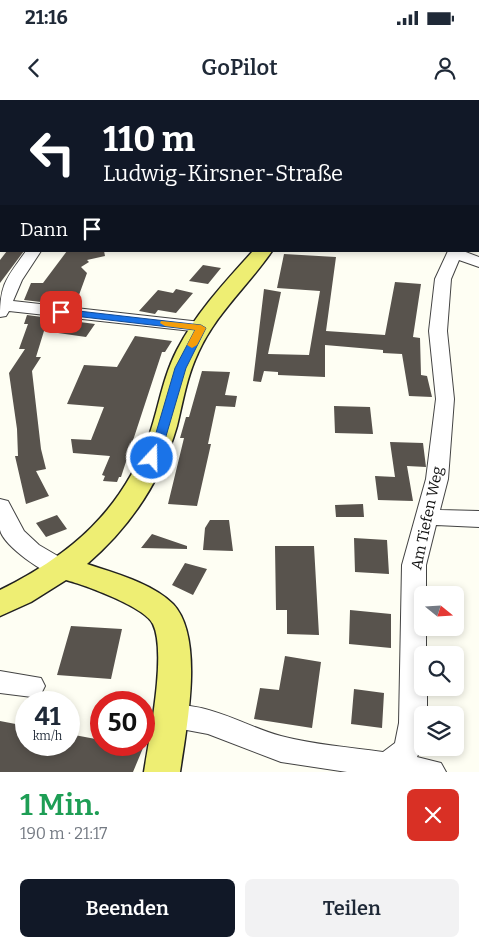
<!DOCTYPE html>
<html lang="de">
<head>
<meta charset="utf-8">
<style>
  :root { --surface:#fff; --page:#f2f2f3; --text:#1f2937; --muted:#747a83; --accent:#111827 }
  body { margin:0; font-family:Bitter,serif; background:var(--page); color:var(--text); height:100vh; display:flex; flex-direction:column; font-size:19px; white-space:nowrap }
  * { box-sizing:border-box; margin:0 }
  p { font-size:16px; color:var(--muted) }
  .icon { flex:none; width:28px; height:28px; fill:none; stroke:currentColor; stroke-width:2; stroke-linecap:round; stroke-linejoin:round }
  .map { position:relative; height:672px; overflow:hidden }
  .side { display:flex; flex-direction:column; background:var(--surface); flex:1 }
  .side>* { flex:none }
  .banner { position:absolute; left:0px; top:0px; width:480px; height:152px; box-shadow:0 2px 8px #0003; background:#111827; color:#fff; overflow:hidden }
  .needle { width:32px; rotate:108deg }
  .buttons { position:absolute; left:414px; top:486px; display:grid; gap:10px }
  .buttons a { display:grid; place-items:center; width:50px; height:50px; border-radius:8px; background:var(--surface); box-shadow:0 2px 8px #0003; font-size:25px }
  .speed { position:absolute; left:15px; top:591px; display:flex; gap:10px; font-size:25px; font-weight:700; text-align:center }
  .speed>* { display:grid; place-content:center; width:65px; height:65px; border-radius:50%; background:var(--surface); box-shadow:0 2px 8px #0003; line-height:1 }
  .speed small { font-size:12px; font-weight:400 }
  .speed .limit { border:8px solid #d22; background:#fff; color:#111 }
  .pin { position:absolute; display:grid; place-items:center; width:42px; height:42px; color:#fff; margin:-21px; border-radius:10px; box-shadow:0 2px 8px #0006 }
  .me { position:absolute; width:55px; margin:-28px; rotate:21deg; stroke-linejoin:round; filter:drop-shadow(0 0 4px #0008) }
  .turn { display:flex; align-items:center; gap:18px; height:105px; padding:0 20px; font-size:22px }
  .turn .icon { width:65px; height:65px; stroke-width:2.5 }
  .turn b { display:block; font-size:35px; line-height:42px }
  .then { display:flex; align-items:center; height:48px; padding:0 20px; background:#0003; gap:10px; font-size:19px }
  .round { display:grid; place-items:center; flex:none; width:52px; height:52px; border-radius:8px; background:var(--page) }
  .head { display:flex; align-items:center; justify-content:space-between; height:85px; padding:0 20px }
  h1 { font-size:30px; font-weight:600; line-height:38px; color:#1e9e55 }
  .button { display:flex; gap:10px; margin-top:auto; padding:10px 20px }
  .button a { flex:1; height:58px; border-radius:8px; background:var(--accent); color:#fff; font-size:20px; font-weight:600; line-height:58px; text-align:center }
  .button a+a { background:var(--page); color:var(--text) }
  .status { display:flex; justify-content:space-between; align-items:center; height:35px; padding:0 25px; background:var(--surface); direction:ltr }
  .status svg { height:14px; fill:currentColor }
  header { display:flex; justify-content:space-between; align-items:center; height:65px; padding:0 20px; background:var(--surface); font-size:22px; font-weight:600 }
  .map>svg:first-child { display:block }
  .building { fill:#58534d }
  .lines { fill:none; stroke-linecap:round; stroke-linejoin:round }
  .minor-casing { stroke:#434343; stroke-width:2 }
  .major-casing { stroke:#212121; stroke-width:3 }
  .minor { fill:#fff; fill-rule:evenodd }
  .major { fill:#eeee73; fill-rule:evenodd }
  .route { fill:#1a73e8; stroke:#114b97 }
  .slow { fill:#f59e0b }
  .labels { text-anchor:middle; stroke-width:5; stroke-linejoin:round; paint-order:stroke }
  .street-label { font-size:15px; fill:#101010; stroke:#fff }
</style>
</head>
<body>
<div class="status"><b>21:16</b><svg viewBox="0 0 49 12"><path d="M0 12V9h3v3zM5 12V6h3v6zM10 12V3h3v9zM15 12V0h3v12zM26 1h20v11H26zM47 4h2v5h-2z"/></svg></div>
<header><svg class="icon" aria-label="back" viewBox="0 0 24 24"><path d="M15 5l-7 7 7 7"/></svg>GoPilot<svg class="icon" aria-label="person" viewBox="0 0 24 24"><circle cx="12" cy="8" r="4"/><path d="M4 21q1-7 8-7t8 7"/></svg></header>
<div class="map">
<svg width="479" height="672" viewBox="0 0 479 672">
  <rect width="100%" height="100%" fill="#fefef3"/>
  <path class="building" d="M7,151h17l-24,32v-23z
    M67,151h37l1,5 -18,4 2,2 -8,5 6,6 -12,33 -51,-6 7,-17h12z
    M284,154l52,3 -10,74 59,4 10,-53 26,2 -8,53 7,1 1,37 6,1 5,21 -23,-1 -7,-42 -19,-1v-3l-58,-5v32l-47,-2v-3l-14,-1 -3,11 -8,-1 11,-92 17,3 -13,62 41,1 11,-64 -43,-3z
    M203,165l18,3 -13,16 -19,-3z
    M176,189l17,4 -17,20 -18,-3 -3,4 -16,-3 19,-21 15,3z
    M27,215l68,9 -9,13 -42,-6 -8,26h5l-9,14 9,78 5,20 -10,2 13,25 -23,8 -11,-48h3l-1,-27 -8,-56 16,-24h-6l9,-25h-4z
    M135,236l37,5 -7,11h-3l-41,125h-2l-2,5 -14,-1 2,-5 -3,-1 8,-19 -37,-3 -2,-14 20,1 13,-33 -37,-3 17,-39 33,2z
    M202,271l28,1 -5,23 12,1 -2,11 -19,-1 -8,38h3l-14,62 -29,-2 16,-66h-4l6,-21h3z
    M334,306l36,1 3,27 -38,-1z
    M390,342l33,1 3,24 -19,-1 6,35 -35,-1 -3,-24 20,1z
    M363,404l1,13h-28l-1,-12z
    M57,415l10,14 -21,8 -10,-14z
    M210,420h19l4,31 -30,-1 2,-22z
    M152,434l35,12v3l-46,-1z
    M354,438l33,2 2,34 -34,-2z
    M275,446h39l5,89 -32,-1v-24h-11z
    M185,463l22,6 -14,26 -21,-10z
    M350,510l41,4v34l-42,-4z
    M71,526l51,3 -11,50 -54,-4z
    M285,556l36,6 -9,66 -58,-9 6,-31 19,2z
    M354,589l30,4 -2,35 -31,-4z
    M0,621l26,5v19h43v-11l32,6v5h25l17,3 -10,24h-133z"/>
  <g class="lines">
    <defs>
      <path id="minor" d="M75,0h12v1h-12z
        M412,0h11v1h-11z
        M0,106h1v8h-1z
        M26,151h15l-19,29 -9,21 188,21 6,1 3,4 -3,4 -6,1 -192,-21 -3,5 -6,1c0,-34 7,-39 26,-66z
        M448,151h15l16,6v10l-20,-7 -8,19 -4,52 7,68 -6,80 -8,31 39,1v16l-43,-2 -10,40v30h-4v33h4v27h-4v33h5v27h-5v31l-5,11 24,6 5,9h-99l-66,-10 -73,-28 -48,-9 -4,-8 4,-8c38,-14 85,18 121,27 33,9 69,11 102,16l12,-9 4,-20 3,-158 24,-86 10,-80 -7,-68 6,-52z
        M0,399l8,2 16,30 15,14 29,17 4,6 -4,6c-2,1 -5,2 -7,2 -15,1 -58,-31 -61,-46 0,-10 0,-22 0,-31z
        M0,571l41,7 4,8 -4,8 -9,3 -32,-4z"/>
      <path id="major" d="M333,0h14v1h-14z
        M253,151h19c-24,35 -56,62 -74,102 -11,23 -15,48 -21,73 -16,55 -47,101 -90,138 27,9 65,19 86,40 32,34 13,126 7,168h-36c5,-33 23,-119 9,-148 -8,-17 -68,-39 -87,-44l-35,22 -31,14v-26c71,-35 123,-80 150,-157 9,-27 13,-56 27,-83 19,-37 48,-68 76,-99z"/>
    </defs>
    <use href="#minor" class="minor-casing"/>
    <use href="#major" class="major-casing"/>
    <use href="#minor" class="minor"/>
    <use href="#major" class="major"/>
  </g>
  <path class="route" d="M61,209l140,16 5,3 -20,40 -22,75 -8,18h-8l-2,-3 7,-15 22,-75 20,-38 -138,-16v-4z"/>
  <path class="slow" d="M161,221l40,4 5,3 -9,17 -5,3 -5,-3 8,-15 -30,-4 -5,-3z"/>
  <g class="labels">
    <g class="street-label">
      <text transform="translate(427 418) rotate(-78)" y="5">Am Tiefen Weg</text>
    </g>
  </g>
</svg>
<div class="buttons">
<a><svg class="needle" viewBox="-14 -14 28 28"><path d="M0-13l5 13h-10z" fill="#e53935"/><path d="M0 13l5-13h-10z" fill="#747a83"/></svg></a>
<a><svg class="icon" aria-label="search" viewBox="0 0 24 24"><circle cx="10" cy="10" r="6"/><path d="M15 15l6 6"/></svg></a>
<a><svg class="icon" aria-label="layers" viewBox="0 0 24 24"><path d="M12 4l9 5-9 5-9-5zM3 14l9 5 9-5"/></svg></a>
</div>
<div class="speed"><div>41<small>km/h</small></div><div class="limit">50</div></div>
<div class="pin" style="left:61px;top:212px;background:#d93025"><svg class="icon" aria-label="arrive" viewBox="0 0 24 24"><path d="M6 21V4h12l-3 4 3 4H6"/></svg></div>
<svg class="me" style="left:152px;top:358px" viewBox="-20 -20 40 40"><circle r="17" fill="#1a73e8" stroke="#fff" stroke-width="3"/><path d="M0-11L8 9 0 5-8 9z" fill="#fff"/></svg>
<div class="banner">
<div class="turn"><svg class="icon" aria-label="left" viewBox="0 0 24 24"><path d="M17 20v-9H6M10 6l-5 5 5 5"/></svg><div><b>110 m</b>Ludwig-Kirsner-Straße</div></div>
<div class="then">Dann<svg class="icon" aria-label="arrive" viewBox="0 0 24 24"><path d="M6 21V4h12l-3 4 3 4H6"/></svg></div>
</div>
</div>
<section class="side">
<div class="head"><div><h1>1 Min.</h1><p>190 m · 21:17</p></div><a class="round" style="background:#d93025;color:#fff"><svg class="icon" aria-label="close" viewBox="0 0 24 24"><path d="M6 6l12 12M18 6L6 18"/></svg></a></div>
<div class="button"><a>Beenden</a><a>Teilen</a></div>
</section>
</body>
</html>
